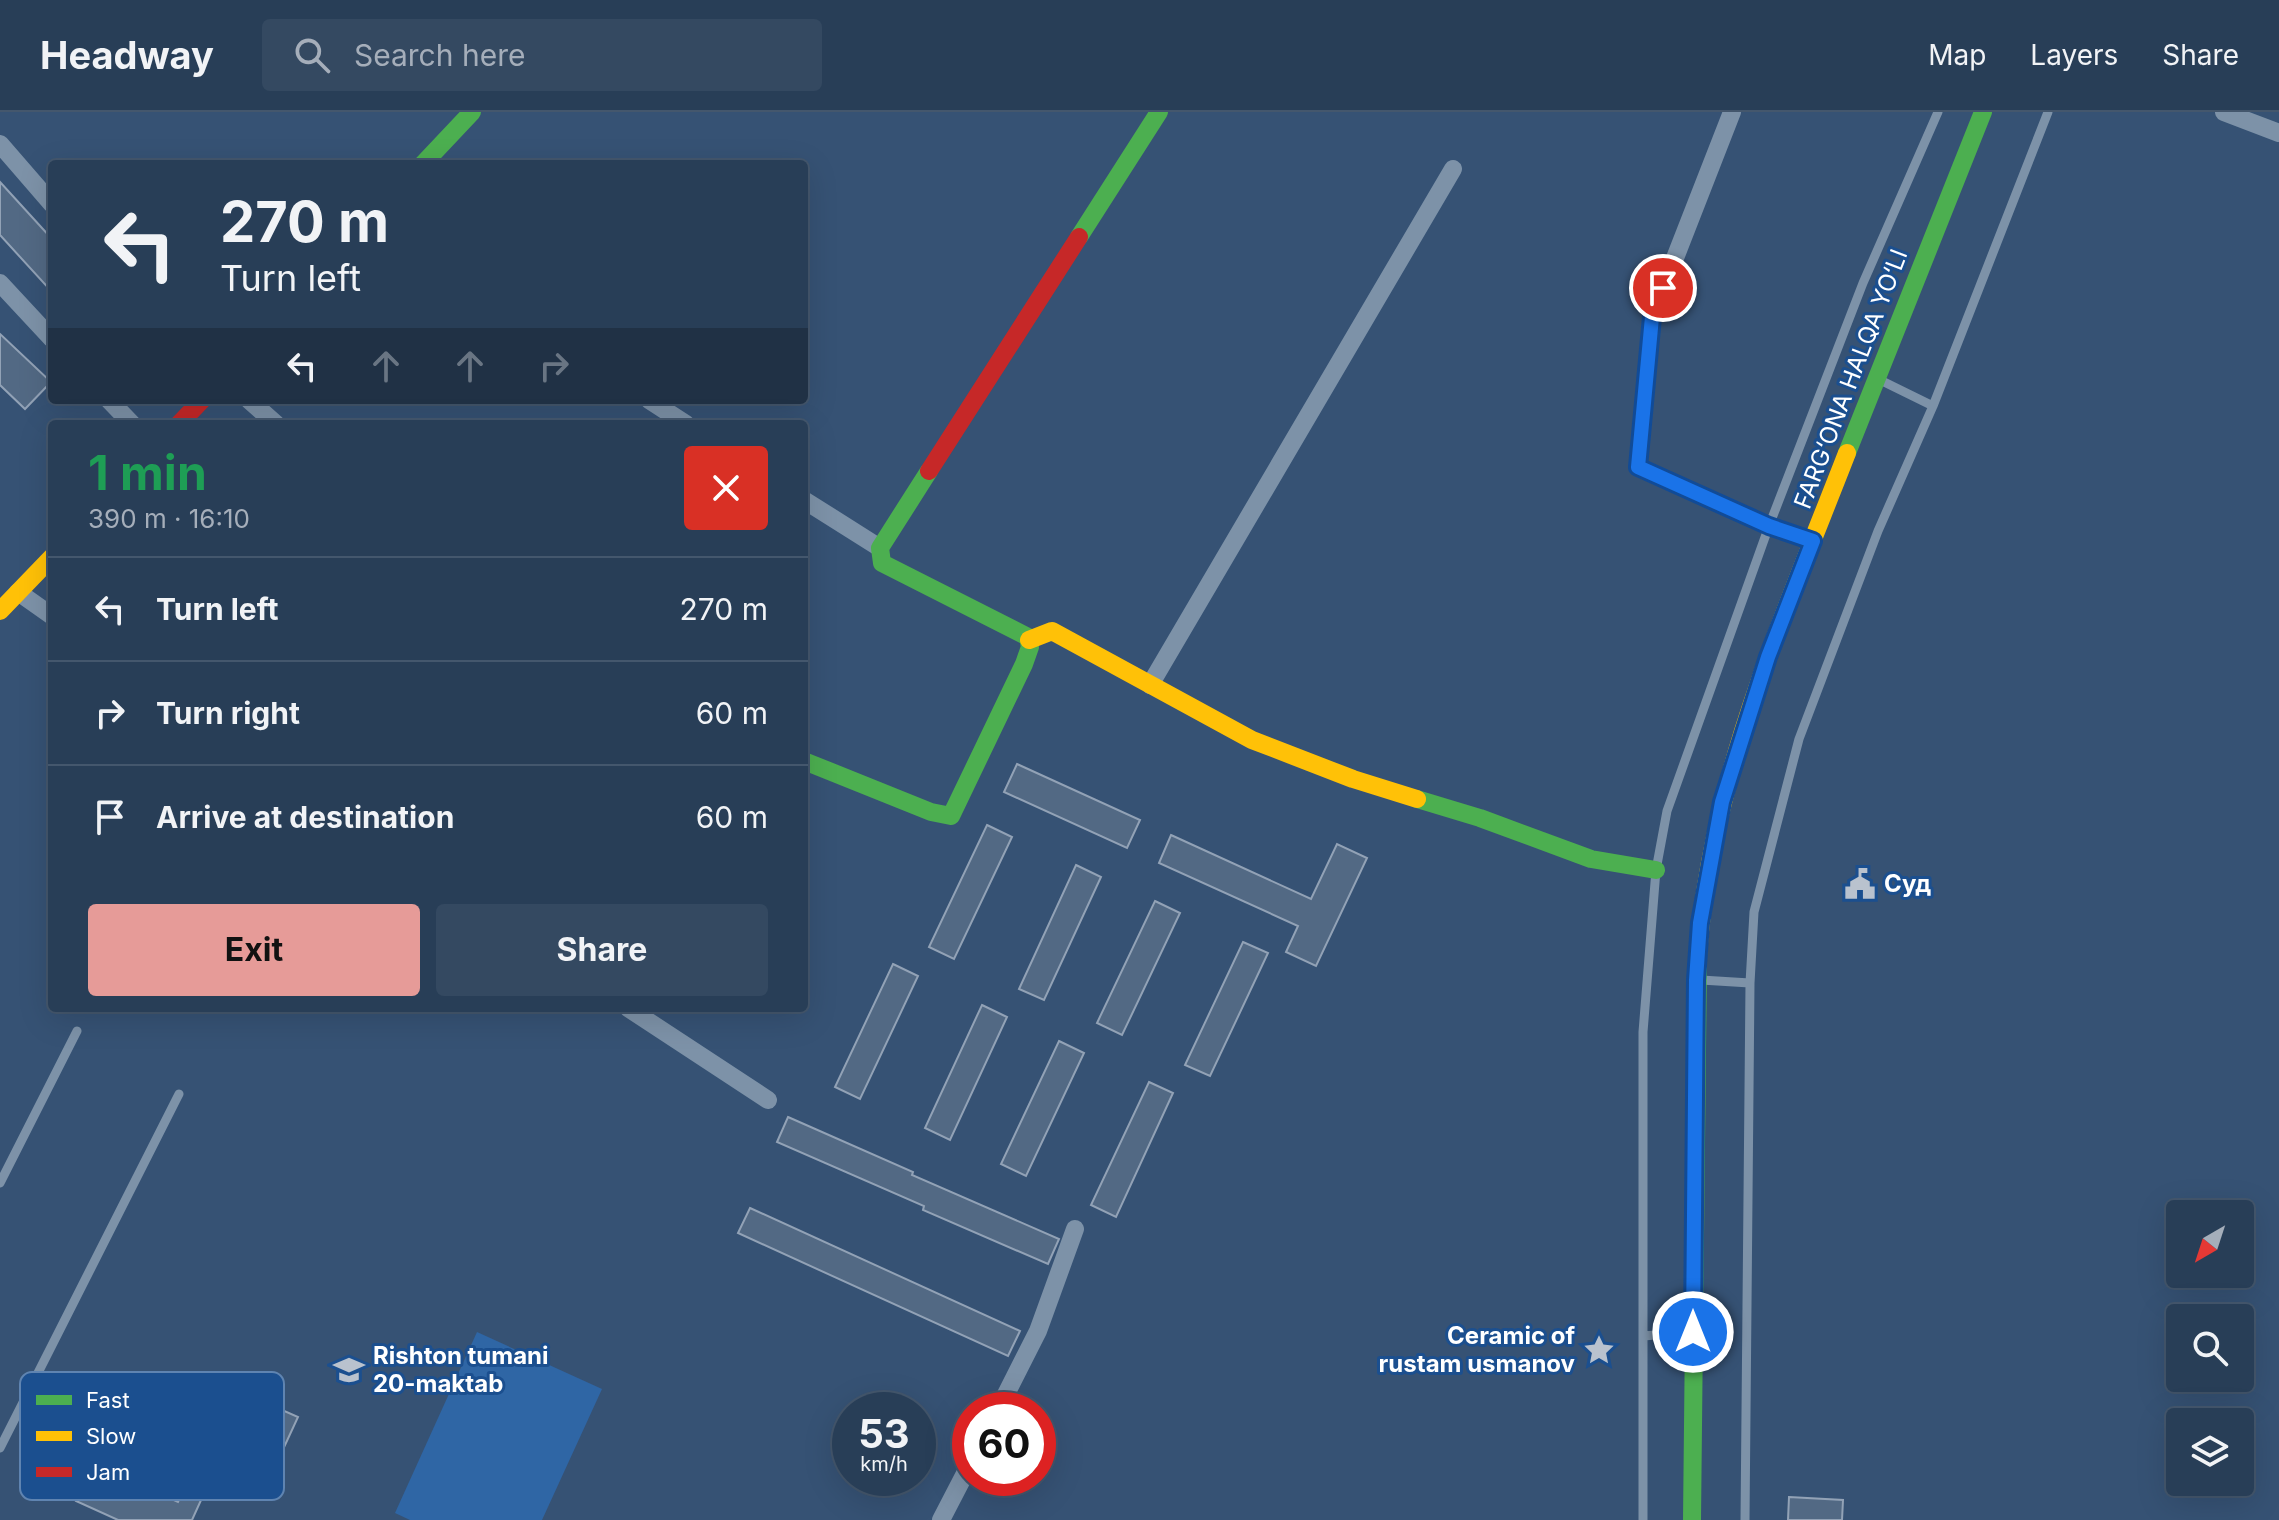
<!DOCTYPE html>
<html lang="en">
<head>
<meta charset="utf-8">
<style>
  :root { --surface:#283e57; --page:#344961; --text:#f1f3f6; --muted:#a5aeba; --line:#44576d; --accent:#e69b98 }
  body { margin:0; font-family:Inter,sans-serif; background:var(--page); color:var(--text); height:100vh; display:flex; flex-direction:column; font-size:30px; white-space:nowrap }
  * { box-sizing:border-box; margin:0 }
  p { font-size:26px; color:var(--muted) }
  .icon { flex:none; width:44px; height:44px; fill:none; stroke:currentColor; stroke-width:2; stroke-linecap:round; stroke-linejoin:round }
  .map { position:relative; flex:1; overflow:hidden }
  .drawer { position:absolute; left:48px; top:308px; width:760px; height:592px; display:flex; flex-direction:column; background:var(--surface); border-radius:8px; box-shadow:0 8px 32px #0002,0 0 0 2px var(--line) }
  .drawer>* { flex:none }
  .guide { position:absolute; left:48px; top:48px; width:760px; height:244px; border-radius:8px; box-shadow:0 8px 32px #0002,0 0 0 2px var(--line); background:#283e57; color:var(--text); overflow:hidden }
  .needle { width:52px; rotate:219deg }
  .tools { position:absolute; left:2166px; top:1088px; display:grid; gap:16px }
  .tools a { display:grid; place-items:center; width:88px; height:88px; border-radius:8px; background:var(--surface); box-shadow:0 8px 32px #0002,0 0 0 2px var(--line); font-size:40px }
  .speed { position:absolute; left:832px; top:1280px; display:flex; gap:16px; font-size:40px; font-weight:700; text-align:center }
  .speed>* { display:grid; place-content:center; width:104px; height:104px; border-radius:50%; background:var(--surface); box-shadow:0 8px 32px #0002,0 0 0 2px var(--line); line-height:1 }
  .speed small { font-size:20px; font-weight:400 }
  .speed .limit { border:12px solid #d22; background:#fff; color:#111 }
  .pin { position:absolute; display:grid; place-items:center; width:68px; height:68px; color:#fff; margin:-34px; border:4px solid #fff; border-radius:50%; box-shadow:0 2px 8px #0007 }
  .me { position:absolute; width:88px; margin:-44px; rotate:0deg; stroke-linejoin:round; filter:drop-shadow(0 0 6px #0008) }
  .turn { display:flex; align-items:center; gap:28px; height:168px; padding:0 40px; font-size:36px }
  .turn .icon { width:104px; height:104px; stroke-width:2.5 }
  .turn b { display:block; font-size:56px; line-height:68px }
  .lanes { display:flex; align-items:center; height:76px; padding:0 40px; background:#0003; justify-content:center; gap:40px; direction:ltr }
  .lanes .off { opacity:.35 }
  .round { display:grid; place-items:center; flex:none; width:84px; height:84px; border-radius:8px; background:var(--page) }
  .headline { display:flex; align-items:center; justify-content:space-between; height:136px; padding:0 40px }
  h1 { font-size:48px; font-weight:700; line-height:60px; color:#1e9e55 }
  .primary-button { display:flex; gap:16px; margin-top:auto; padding:16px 40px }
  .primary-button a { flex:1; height:92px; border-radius:8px; background:var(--accent); color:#111; font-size:32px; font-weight:700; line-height:92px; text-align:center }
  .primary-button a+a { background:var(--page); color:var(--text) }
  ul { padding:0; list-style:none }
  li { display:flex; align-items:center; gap:24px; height:104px; padding:0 40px; border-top:2px solid var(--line) }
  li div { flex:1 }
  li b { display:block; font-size:30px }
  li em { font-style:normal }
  header { display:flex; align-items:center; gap:48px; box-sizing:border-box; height:112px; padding:0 40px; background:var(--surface); border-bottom:2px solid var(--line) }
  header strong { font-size:38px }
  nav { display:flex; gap:44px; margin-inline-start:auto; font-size:28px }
  .search { width:560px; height:72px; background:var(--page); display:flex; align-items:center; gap:20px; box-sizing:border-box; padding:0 28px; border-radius:8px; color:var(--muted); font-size:30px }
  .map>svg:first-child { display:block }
  .green { fill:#2f66a5 }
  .building { fill:#526984; stroke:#92a2b6; stroke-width:2 }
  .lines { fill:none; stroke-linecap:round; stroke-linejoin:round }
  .lane { stroke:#7d92a8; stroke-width:9 }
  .street { stroke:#7d92a8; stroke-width:18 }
  .fast { stroke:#4caf50; stroke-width:18 }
  .slow { stroke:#ffc107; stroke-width:18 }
  .jam { stroke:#c62828; stroke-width:18 }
  .route-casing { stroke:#114b97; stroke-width:20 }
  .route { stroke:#1a73e8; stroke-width:14 }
  .labels { text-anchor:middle; stroke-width:6; stroke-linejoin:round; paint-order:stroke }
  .street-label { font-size:24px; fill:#fff; stroke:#1b4f8f }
  .poi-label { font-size:24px; font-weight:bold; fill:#fff; stroke:#1b4f8f; text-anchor:start }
  .key { fill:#1b4f8f; stroke:#5f84b1; stroke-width:2 }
  .key-label { font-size:22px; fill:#fff }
</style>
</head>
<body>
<header>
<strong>Headway</strong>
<div class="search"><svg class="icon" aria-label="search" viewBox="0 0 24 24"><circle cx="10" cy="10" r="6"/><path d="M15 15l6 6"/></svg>Search here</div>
<nav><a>Map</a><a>Layers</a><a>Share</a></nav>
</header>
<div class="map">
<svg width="2279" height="1408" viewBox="0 0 2279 1408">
  <rect width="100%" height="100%" fill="#365274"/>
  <path class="green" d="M477,1220l125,57 -60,131h-132l-15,-7z"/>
  <path class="building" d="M0,70l52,57v53l-52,-57z
    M0,222l51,48 -26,27 -25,-24z
    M1017,652l123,56 -13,28 -123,-56z
    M987,713l25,12 -58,122 -25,-12z
    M1171,723l140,64 26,-55 30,14 -51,108 -30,-14 12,-26 -139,-63z
    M1076,753l25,12 -57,123 -25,-11z
    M1155,789l25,12 -58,122 -25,-12z
    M1243,830l25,11 -58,123 -25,-11z
    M893,852l25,12 -58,123 -25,-12z
    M982,893l25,12 -57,123 -25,-12z
    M1059,929l25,12 -58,123 -25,-12z
    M1149,970l24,11 -57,124 -25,-12z
    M788,1005l125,55 -1,3 147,64 -11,25 -125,-54 1,-4 -147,-64z
    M750,1096l270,123 -12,25 -270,-123z
    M138,1270l78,35 14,-30 68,30 -18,39 -49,-22 -39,86h-74l-42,-19 17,-37 85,38 22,-48 -79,-35z
    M1789,1385l54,3 -1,20h-54z"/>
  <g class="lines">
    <path class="lane" d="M1878,267l55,27
      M1701,868l49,3
      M0,1071l77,-152
      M1644,1224l44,-4
      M0,1336l179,-354
      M1643,1408v-488l13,-162 11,-59 102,-285 94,-243 75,-171
      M1745,1408l5,-537 4,-71 45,-173 79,-208 55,-125 115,-294"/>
    <path class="street" d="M1732,0l-80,205 -14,150 131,59 44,15
      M2224,0l55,21
      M0,32l52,60
      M0,171l52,56
      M109,288l23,24
      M249,288l27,24
      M649,288l37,24
      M804,388l76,48
      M18,480l34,24
      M1150,573l303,-516
      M628,896l140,92
      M998,1298l40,-79 37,-102
      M941,1408l29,-56"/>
    <path class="fast" d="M423,52l49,-52
      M1079,125l80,-125
      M1847,341l136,-341
      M804,649l127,51 20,4 73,-152 6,-17 -2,-10 -146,-74 -2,-15 49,-77
      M1417,687l63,19 111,41 65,11
      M1692,1408l6,-565"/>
    <path class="slow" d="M0,499l52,-54
      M1029,528l23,-9 200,109 101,39 64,20
      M1698,843c12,-175 86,-340 149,-502"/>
    <path class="jam" d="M179,312l23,-24
      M929,359l150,-234"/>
  </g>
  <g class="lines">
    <defs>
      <path id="route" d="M1663,176l-11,29 -14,150 131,59 44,15 -45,116 -46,145 -22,121 -4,57 -3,352"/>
    </defs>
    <use href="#route" class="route-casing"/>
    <use href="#route" class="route"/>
  </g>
  <defs>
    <symbol id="civic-bare" viewBox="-9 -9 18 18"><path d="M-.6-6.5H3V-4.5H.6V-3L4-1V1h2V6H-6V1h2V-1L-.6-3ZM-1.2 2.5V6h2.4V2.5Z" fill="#b9c2ce" stroke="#1b4f8f" stroke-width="2.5" paint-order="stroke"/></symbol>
    <symbol id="sight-bare" viewBox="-9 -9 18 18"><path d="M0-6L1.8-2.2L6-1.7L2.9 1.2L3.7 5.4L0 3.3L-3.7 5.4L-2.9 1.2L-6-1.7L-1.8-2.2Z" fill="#b9c2ce" stroke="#1b4f8f" stroke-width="2.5" paint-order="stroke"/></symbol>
    <symbol id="school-bare" viewBox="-9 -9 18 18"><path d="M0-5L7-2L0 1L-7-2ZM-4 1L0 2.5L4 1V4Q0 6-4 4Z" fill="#b9c2ce" stroke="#1b4f8f" stroke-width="2.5" paint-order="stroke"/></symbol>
  </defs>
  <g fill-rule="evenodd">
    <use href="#civic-bare" x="1838" y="750" width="44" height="44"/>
    <use href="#sight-bare" x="1577" y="1216" width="44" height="44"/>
    <use href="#school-bare" x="327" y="1236" width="44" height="44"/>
  </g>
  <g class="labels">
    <g class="street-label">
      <text transform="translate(1851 267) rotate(-69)" y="8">FARG‘ONA HALQA YO‘LI</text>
    </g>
    <g class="poi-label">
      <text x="1884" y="780">Суд</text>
      <text x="1575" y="1232" text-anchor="end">Ceramic of<tspan x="1575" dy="28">rustam usmanov</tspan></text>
      <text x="373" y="1252">Rishton tumani<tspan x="373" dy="28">20-maktab</tspan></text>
    </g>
  </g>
  <rect x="20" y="1260" width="264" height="128" rx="12" class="key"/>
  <rect x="36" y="1283" width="36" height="10" fill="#4caf50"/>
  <rect x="36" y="1319" width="36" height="10" fill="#ffc107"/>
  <rect x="36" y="1355" width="36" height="10" fill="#c62828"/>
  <g class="key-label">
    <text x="86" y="1296">Fast</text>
    <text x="86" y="1332">Slow</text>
    <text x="86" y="1368">Jam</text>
  </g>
</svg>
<div class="tools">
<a><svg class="needle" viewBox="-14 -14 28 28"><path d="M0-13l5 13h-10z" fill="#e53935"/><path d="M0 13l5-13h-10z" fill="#a5aeba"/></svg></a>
<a><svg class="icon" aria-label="search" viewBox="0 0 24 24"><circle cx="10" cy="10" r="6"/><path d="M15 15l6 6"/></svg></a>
<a><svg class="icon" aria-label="layers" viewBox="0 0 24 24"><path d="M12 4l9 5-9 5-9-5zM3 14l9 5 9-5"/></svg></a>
</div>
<div class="speed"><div>53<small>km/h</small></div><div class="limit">60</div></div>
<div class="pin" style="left:1663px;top:176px;background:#d93025"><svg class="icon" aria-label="arrive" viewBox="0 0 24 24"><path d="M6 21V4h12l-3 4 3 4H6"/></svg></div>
<svg class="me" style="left:1693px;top:1220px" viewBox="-20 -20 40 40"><circle r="17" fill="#1a73e8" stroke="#fff" stroke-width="3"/><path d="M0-11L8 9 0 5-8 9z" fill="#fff"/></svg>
<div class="guide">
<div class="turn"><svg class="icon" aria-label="left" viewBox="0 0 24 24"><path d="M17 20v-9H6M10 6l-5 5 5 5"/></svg><div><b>270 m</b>Turn left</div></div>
<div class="lanes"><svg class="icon" aria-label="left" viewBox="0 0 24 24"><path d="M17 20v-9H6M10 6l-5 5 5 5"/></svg><svg class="icon off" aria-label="ahead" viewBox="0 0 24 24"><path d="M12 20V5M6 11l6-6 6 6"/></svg><svg class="icon off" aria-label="ahead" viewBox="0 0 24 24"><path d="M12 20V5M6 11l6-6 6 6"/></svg><svg class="icon off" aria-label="right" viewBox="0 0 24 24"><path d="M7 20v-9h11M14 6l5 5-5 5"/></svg></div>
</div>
<section class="drawer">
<div class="headline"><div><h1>1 min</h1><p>390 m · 16:10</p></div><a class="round" style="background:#d93025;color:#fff"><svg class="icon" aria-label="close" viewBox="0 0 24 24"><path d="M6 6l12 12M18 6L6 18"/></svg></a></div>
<ul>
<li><svg class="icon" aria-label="left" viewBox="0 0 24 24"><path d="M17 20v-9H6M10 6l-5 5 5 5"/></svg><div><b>Turn left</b></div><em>270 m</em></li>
<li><svg class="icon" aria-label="right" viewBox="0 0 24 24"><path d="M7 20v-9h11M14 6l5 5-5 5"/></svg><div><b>Turn right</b></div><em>60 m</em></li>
<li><svg class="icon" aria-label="arrive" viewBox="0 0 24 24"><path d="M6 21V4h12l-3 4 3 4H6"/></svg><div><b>Arrive at destination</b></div><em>60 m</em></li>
</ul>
<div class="primary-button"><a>Exit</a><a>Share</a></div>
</section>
</div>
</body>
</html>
